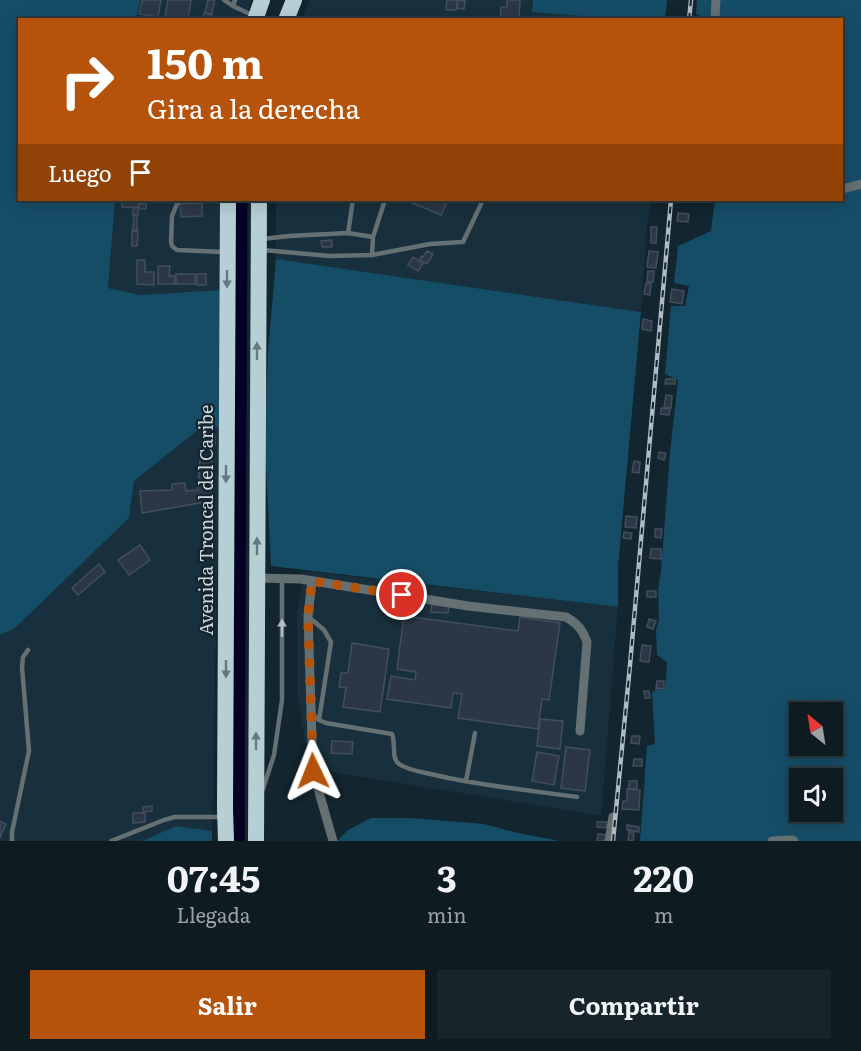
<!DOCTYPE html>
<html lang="es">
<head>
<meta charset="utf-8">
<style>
  :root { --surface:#0e1c22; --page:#17252a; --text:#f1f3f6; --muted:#9ba1a5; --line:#2e3a40; --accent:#b45309 }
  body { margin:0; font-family:Literata,serif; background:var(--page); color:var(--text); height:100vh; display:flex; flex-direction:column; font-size:22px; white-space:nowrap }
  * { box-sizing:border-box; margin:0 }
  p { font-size:20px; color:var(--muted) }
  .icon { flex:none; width:33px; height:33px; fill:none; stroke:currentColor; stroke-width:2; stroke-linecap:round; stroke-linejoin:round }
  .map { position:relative; height:841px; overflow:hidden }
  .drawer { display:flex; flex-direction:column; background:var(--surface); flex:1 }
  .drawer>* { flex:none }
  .hud { position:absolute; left:18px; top:18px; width:825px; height:183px; border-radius:0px; box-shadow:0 3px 15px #0003,0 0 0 2px var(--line); background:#b45309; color:#fff; overflow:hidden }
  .needle { width:39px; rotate:330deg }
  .fabs { position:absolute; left:789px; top:702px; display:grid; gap:12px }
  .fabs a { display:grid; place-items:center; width:54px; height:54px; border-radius:0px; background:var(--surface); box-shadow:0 3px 15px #0003,0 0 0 2px var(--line); font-size:30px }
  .pin { position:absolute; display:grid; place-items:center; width:51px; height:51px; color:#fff; margin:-26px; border:3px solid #fff; border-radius:50%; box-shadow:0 2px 6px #0007 }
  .me { position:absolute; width:66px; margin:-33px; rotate:358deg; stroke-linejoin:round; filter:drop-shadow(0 0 4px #0008) }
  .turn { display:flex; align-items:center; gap:21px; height:126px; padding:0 30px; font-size:27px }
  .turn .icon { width:78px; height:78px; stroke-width:2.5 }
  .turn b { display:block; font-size:42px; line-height:51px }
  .then { display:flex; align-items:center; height:57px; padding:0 30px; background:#0003; gap:12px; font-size:22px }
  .eta { display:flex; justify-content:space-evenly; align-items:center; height:102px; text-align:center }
  .eta b { font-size:36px; font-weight:700; line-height:42px }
  .primary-button { display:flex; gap:12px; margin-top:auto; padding:12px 30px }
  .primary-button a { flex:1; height:69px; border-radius:0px; background:var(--accent); color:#fff; font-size:24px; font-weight:700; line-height:69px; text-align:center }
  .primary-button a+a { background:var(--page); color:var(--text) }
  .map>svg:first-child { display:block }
  .built { fill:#18303d }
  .green { fill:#164d66; fill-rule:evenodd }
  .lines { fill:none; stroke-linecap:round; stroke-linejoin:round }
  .river { stroke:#050125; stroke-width:15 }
  .building { fill:#2c3745; stroke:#424e5d; stroke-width:1.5 }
  .service { stroke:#657072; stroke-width:4.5 }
  .minor { stroke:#657072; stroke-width:9 }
  .trunk { stroke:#b6cfd4; stroke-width:16 }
  .rail-casing { stroke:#afbac2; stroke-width:4.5 }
  .rail { stroke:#13252e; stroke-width:2; stroke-dasharray:7; stroke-linecap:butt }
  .oneway { fill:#647a81 }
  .oneway2 { fill:#b2bcc2 }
  .route { stroke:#b45309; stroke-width:10; stroke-dasharray:0 18 }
  .labels { text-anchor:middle; stroke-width:4.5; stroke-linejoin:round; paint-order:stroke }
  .street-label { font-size:18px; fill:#ccd6dd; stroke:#13252e }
</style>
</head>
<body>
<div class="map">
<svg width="861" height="841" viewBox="0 0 861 841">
  <rect width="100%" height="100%" fill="#13252e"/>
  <path class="built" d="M140,0h111l-5,19 -110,1z
    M310,0h223l-1,12 85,7 -315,1z
    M115,200h107l-1,90 -81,5 -32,-7z
    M276,200h375l-4,25 -6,87 -365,-53z
    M220,427l-8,404 -36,-5 -34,15h-142v-206l14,-6 115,-111 5,-37 63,-50z
    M303,571l315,36 -17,209 -292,-48 -12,-77v-76z"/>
  <path class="green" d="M0,0h140l-4,19 -116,1v180h95l-7,88 32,7 81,-5 -1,137 -23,4 -63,50 -5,37 -115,111 -14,6z
    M533,0h134l-2,19h-48l-85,-7z
    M697,0h164v841h-221l7,-95 8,-2 -3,-51 4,-4 9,1 2,-28 -10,-7 -1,-25 3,-10 -1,-31 3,-18 9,-118 8,-73 -13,-6 6,-68h14l4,-20 -15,-3 4,-37 33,-15 4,-31h127v-180l-134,-1 -12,-5zM800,712h32v34h-32zM800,778h32v34h-32z
    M276,259l365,53 -23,255v40l-347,-41 -6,-121 3,-93z
    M371,818h39l74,6 34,9 42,8h-223l11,-11z
    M176,826l36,5v10h-70z"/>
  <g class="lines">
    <path class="river" d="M237,841l3,-641"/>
  </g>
  <path class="building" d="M144,0h17l-3,17 -19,-3 3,-13z
    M168,0h23l-3,20 -23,-4z
    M208,0h7l-4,15 -6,-2z
    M447,0h10l-1,10h-10z
    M458,0l7,1 -1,8 -7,-1z
    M507,0h13l-1,20h-19l1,-13h6z
    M204,13l8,1 -1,6h-8z
    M122,200h17v8l-17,-1z
    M405,200h43l-7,15z
    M202,203v13l-21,1 -1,-13z
    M140,204h6v5h-7z
    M133,207h5v8h-5z
    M678,213l11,1 -1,8 -11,-1z
    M134,215h3v15h-4z
    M651,227h6l-1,16h-5z
    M132,231h6l-1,15h-5z
    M332,240v7h-10l-1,-6z
    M427,251l6,3 -6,10 -7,-4 1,-4 2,1z
    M649,251l9,1 -2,16 -9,-1z
    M413,257l10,7 -5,7 -10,-6z
    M137,260h8v12h9v13l-17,-1z
    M158,266h12l-1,10h6v8h-17z
    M648,271h6l-1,11h-6z
    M176,274h19v10h-19z
    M197,274h9v11h-9z
    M646,283h5l-1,12 -6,-1z
    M672,289l12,2 -2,13 -12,-2z
    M643,319l9,2 -1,10 -9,-2z
    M666,379h9v5h-10z
    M666,395l6,1 -1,12 -7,-1z
    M661,408l9,1 -1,6 -8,-1z
    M205,435h10v10h-10z
    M659,452l7,1 -2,7 -6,-2z
    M200,458h12l-1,43 -69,12 -2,-22 32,-1v-6l13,-1 1,8 12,-1z
    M634,461l6,1 -1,11 -7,-1z
    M626,516l11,1 -1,11 -11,-1z
    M655,529h7l-1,9 -6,-1z
    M624,532l8,1 -1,6 -8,-1z
    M140,545l10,15 -21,15 -11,-15z
    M651,549h10v10l-11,-1z
    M99,564l6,8 -27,23 -6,-7z
    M647,591h9v6h-9z
    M432,604l17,2 -1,7 -17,-1z
    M404,616l114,15 2,-14 40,6 -11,77 -7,-1 -4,30 -80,-11 4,-24 -9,-1 -2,15 -64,-9 4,-23 24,4 1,-8 -19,-3z
    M649,619l7,2 -3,8 -6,-2z
    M352,643l37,6 -9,63 -37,-5 3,-19 -7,-1 2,-14h7z
    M642,645l9,1 -2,16 -9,-1z
    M657,681h7v8l-8,-1z
    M644,691h5l1,7h-5z
    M540,719l23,2 -3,28 -23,-3z
    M632,736h8l-1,8 -8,-1z
    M332,741l21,1 -1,12 -21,-1z
    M566,747l24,3 -5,41 -24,-3z
    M537,752l22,4 -5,29 -22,-4z
    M634,759h8v7h-9z
    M629,781h8v8h-8z
    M627,789l13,1 -1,20 -17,-1 1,-8h4z
    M152,806v5l-9,1v-5z
    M133,813h12v9l-12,1z
    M0,821l6,3 -6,14z
    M597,822h10l-1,6 -9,-1z
    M627,825l12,2v5l-12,-2z
    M629,832l5,1 -1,8h-5z
    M598,834l8,1 -1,6h-8z"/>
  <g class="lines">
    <path class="service" d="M224,0l9,6
      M235,0l-2,6 19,9
      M181,200l-4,4 -5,12 -1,26 1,4 5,4 46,2
      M348,233l5,-33
      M262,239l27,-3 59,-3 25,4
      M263,250l67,6 42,-1 58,-11 33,-2 20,-42
      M372,255l1,-18 12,-37
      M310,618l14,12 7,12 -12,78
      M312,714l7,6 7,3 66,11c4,9 -1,25 7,30 10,7 25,8 36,11 46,11 94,15 142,22
      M466,781l9,-48
      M263,789l11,-34 8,-55v-122
      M12,841v-9l17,-81 -7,-84 1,-10 5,-7
      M111,841l53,-21 11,-3h48"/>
    <path class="minor" d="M715,20l1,-20
      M842,189l19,-5
      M257,578l44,1 167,27 98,11c12,7 16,12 21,25l-7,89
      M312,581l-4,35 5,155 20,70
      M609,841l4,-24
      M772,841l20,-1 2,1"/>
    <path class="trunk" d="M255,20l7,-20
      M286,20l8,-20
      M226,841l-1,-32 3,-609
      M256,841l3,-641"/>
    <defs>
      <path id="rail" d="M689,20l2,-20
        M613,841l17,-176 41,-465"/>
    </defs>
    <use href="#rail" class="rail-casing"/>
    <use href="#rail" class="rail"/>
  </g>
  <defs><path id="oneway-solid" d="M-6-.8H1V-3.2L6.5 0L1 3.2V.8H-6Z" transform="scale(1.5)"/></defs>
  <g class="oneway">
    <use href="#oneway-solid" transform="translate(227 279) rotate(90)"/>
    <use href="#oneway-solid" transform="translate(257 351) rotate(-90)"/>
    <use href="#oneway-solid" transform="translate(226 474) rotate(90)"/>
    <use href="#oneway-solid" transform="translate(257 546) rotate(-90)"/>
    <use href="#oneway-solid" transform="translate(226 669) rotate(90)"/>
    <use href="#oneway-solid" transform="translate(256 741) rotate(-90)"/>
  </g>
  <use class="oneway2" href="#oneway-solid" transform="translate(282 628) rotate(-90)"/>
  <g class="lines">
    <path class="route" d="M313,771l-5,-155 4,-35 90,14"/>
  </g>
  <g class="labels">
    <g class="street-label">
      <text transform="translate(207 520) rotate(-90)" y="6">Avenida Troncal del Caribe</text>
    </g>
  </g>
</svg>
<div class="fabs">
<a><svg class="needle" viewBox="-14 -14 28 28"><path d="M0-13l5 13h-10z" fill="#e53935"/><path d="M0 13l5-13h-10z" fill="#9ba1a5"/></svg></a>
<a><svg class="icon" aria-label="sound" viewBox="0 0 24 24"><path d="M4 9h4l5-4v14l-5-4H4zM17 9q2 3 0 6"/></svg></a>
</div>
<div class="pin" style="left:402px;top:595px;background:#d93025"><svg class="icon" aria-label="arrive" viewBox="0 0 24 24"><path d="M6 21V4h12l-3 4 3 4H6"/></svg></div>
<svg class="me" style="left:313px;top:771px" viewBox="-20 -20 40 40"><path d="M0-17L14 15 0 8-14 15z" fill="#b45309" stroke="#fff" stroke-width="4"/></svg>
<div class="hud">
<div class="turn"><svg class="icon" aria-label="right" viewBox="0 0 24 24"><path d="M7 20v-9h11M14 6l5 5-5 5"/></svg><div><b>150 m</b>Gira a la derecha</div></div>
<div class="then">Luego<svg class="icon" aria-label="arrive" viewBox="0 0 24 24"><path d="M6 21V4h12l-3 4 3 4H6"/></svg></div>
</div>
</div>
<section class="drawer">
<div class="eta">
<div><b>07:45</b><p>Llegada</p></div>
<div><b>3</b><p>min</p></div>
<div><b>220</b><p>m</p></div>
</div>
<div class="primary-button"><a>Salir</a><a>Compartir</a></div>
</section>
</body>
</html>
